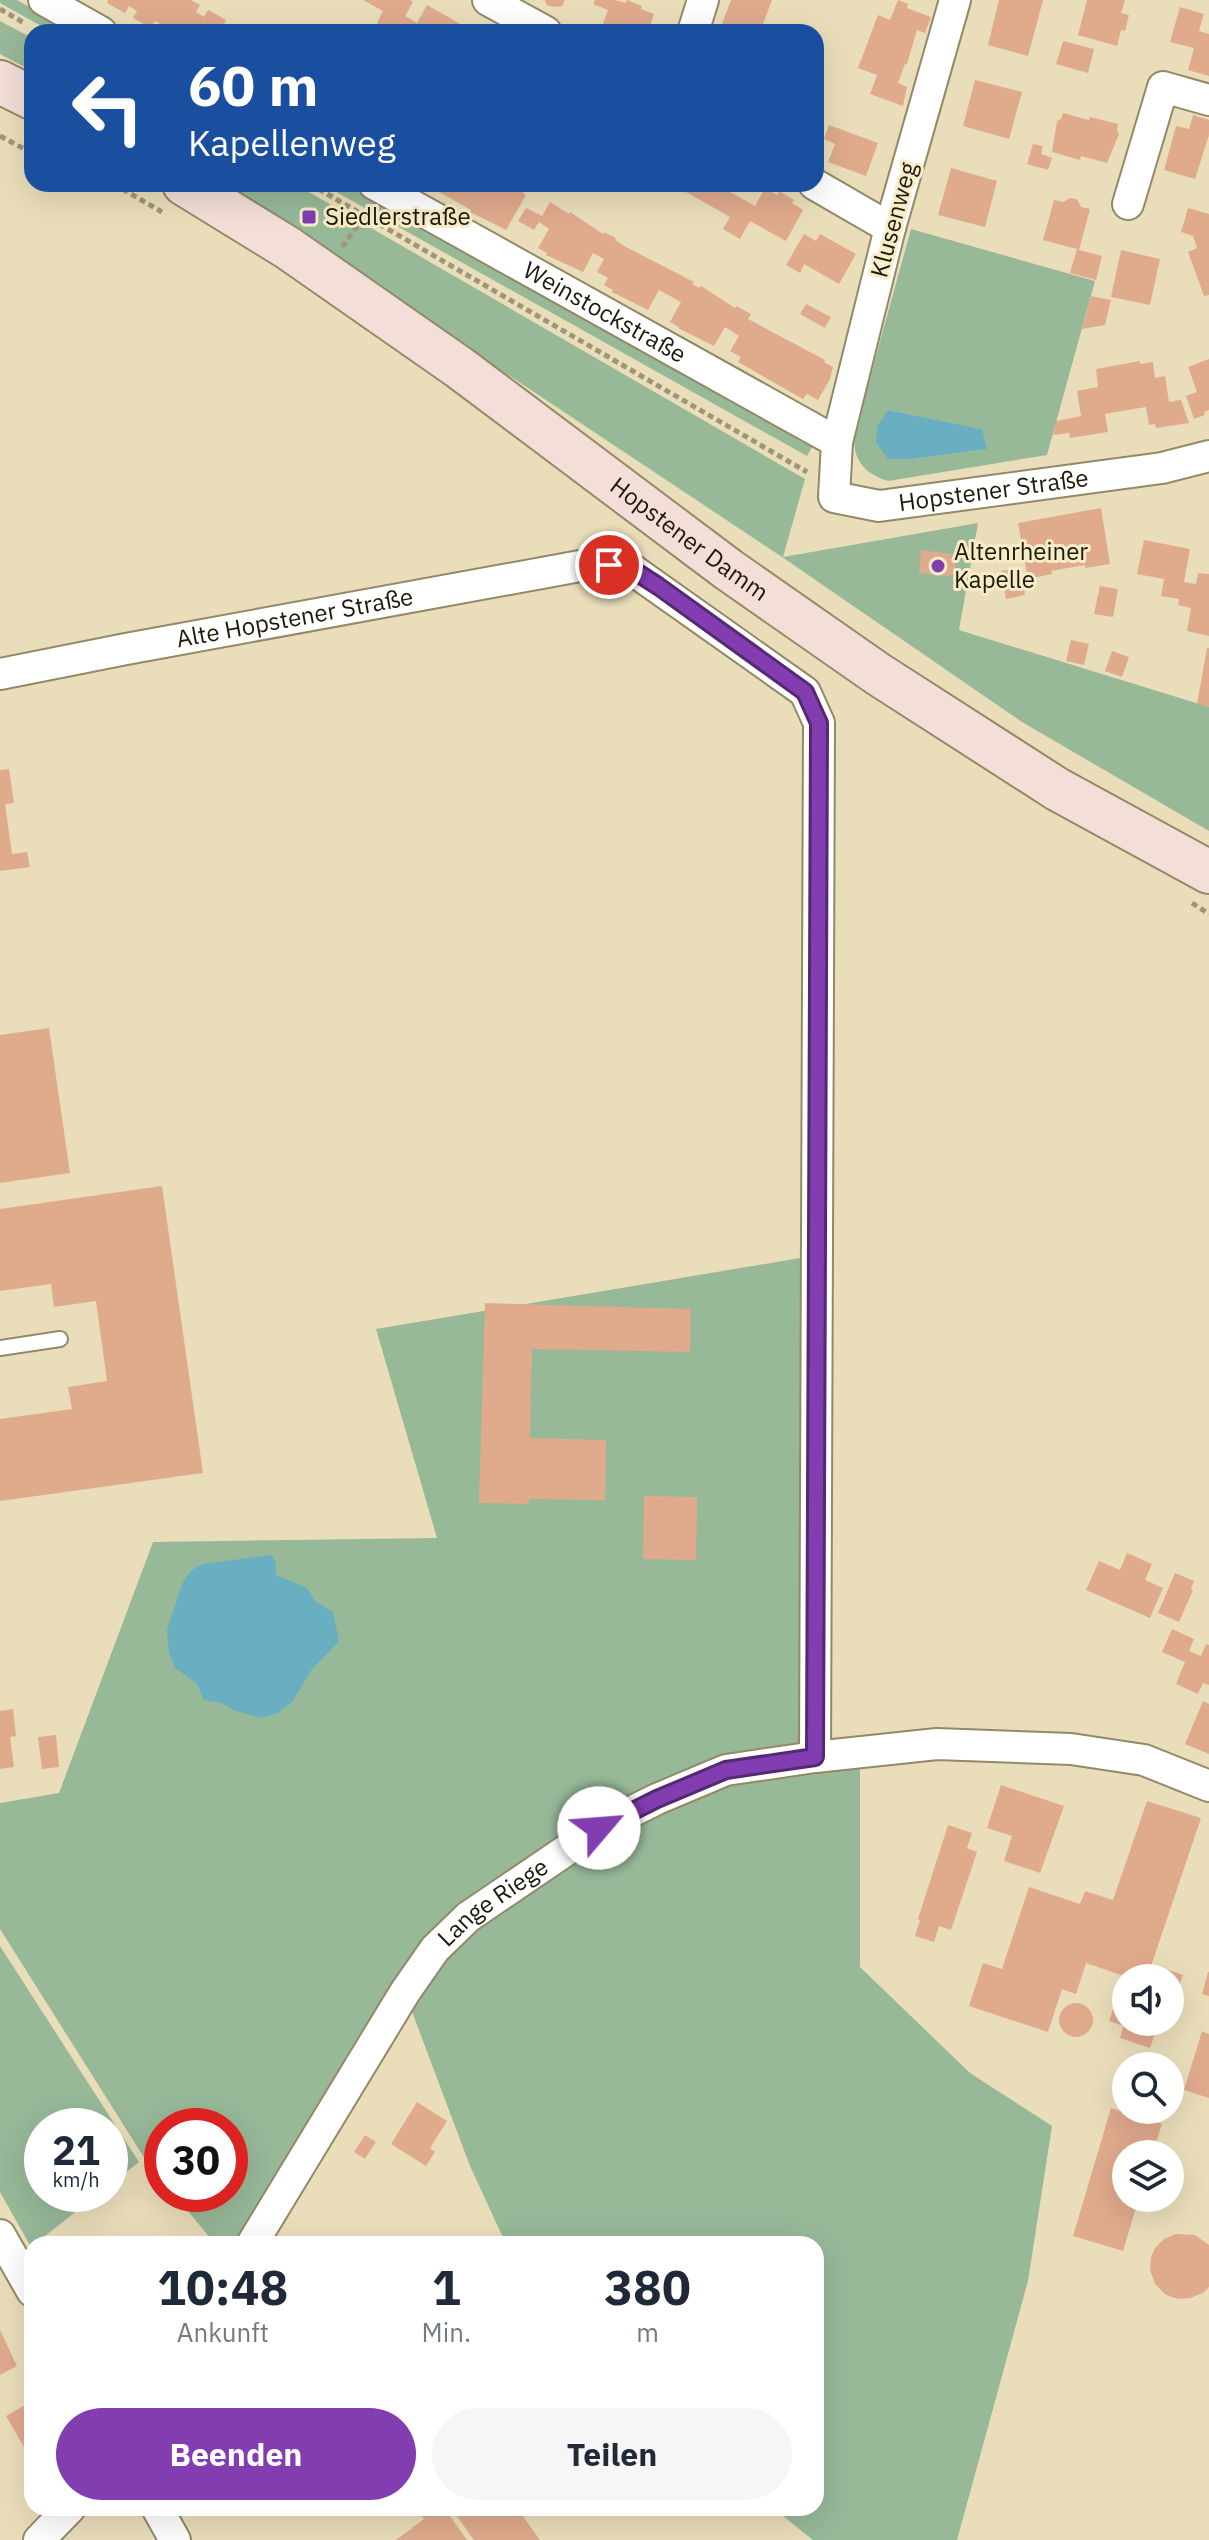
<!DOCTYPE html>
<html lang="de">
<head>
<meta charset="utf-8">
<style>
  :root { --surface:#fff; --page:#f6f6f7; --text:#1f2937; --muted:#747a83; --accent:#823db0 }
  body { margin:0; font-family:"IBM Plex Sans",sans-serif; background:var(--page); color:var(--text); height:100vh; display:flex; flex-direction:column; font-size:30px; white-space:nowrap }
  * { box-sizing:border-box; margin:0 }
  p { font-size:26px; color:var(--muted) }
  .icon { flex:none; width:44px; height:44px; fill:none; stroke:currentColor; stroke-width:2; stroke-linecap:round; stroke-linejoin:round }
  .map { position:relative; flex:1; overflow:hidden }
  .panel { position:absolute; left:24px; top:2236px; width:800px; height:280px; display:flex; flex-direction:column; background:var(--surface); border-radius:24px; box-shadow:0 8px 32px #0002 }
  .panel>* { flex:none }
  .hud { position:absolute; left:24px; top:24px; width:800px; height:168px; border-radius:24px; box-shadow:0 8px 32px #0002; background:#1a4fa0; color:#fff; overflow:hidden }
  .controls { position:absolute; left:1112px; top:1964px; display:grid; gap:16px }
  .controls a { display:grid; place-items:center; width:72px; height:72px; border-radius:50%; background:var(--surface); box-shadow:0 8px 32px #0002; font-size:40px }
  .speed { position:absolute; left:24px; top:2108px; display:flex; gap:16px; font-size:40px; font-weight:700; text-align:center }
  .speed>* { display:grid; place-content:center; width:104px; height:104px; border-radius:50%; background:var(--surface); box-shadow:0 8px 32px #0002; line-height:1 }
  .speed small { font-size:20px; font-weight:400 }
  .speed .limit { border:12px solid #d22; background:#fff; color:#111 }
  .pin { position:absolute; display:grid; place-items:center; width:68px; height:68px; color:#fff; margin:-34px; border:4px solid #fff; border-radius:50%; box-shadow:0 2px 8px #0007 }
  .me { position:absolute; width:88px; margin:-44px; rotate:63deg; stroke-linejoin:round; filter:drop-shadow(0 0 6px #0008) }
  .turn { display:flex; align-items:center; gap:28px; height:168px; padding:0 32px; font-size:36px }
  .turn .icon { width:104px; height:104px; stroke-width:2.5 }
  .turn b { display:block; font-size:56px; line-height:68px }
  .eta { display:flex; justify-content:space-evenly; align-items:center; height:136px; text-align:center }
  .eta b { font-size:48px; font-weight:700; line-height:56px }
  .button { display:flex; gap:16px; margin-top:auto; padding:16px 32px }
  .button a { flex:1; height:92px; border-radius:48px; background:var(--accent); color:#fff; font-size:32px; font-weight:700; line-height:92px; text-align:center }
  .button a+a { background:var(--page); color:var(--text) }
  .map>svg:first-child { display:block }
  .green { fill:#97b998; fill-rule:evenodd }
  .water { fill:#69aec1 }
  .building { fill:#e0aa8d }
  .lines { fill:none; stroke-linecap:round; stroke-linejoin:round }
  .lane-casing { stroke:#938967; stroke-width:18 }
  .street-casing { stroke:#938967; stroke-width:34 }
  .secondary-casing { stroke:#938967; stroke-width:46 }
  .path { stroke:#9f967a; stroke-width:5; stroke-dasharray:6 4; stroke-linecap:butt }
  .lane { stroke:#fff; stroke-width:14 }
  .street { stroke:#fff; stroke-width:30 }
  .secondary { stroke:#f3ded8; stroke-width:42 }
  .route-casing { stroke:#542872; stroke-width:20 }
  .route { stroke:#823db0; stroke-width:14 }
  .poi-dot { fill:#823db0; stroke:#f7ecc7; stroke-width:3 }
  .labels { text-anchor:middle; stroke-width:6; stroke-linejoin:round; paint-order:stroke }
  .poi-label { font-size:24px; fill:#1d190c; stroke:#f7ecc7; text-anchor:start }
  .street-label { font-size:24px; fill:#1d190c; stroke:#f7ecc7 }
</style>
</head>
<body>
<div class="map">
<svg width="1209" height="2540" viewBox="0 0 1209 2540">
  <rect width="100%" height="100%" fill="#eadeba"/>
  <path class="green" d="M0,0h17l57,32h-22l-52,-29z
    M0,21l32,17v33l-32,-17z
    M221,184h74l510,295 -22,78 195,-34 -19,107 250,77v124l-187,-109 -240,-165z
    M322,184h22l468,263 -5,9z
    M911,229l184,52 -48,174 -159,26c-24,-7 -37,-23 -33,-49zM888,410l93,19 5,20 -73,10h-24z
    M818,1255l-3,502 45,-4v214l110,106 82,53 -24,155 -71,259h-144l-40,-32h43v-264h-310l-36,-78 -65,-173 -153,251h-37l-41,-50h56v-68h-68v54l-17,-21 -145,-230v-126l59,-10 94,-251 284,-4 -61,-209z
    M0,1946l139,216 -29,23v-59h-68v68h56l-63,50h-3l-1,3 -31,-55z"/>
  <path class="water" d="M888,410l94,19 5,20 -74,10h-25l-12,-17 2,-17z
    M272,1555l4,9v11l31,13 9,14 17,10 6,29 -27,28 -20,33 -14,11 -17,5 -28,-8 -11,-7 -18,-3 -7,-16 -22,-16 -6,-15 -2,-23 16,-48 8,-11 11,-7z"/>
  <path class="building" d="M108,0h83l9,5 -4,7 8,5 4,-7 18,10 -3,6 9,6h-71l3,-6 -9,-5 -4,7 -18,-10 4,-7 -8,-5 -4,7 -18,-10z
    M363,0h47l3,2 -8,14 12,7 10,-18 37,21 -3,6h-68l-16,-9 6,-12z
    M545,0h20l-3,6 -8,1 -7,-2z
    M595,0h20l10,3 2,-3 15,6 -1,3 13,5 -6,18h-48l8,-22 -15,-6z
    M731,0h41l-12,32h-21v-2l-17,-6z
    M898,0l10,4 -1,4 24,9 -6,16 -8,-3 -10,34h-2l-7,19 9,4 -4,19 -33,-12 7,-19 -19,-7 20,-53 12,5z
    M999,0h44l-15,56 -40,-11z
    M1087,0h38l-4,13 8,2 -4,16 -4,-1 -4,16 -39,-11z
    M1180,7l24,7 -5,17 10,3v42l-21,-6 6,-22 -24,-6z
    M1063,41l31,8 -6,24 -32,-9z
    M975,80l47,12 -13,47 -46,-13z
    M1063,113l26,7 1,-3 28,7 -1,6 2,4 -12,29 -26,-7 -1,4 -28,-8 5,-31 4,-2z
    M1193,115l16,5v15l-14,44 -31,-9 12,-44 13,3z
    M829,125l49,18 -12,33 -38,-14 7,-18 -11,-5z
    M1033,144l10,2 -2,8 11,4 -4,12 -21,-6z
    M951,168l46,13 -12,46 -47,-12z
    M433,184h78l15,11 -20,35 -36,-18 1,-2 -21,-12 -18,-10z
    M672,184h63l-5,8 25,14 10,-18 12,7 2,-4 15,9 -2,3 11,7 -17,31 -36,-20 -10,18 -17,-10 7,-12z
    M1070,198l7,1 4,8 9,2 -11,41 23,6 -6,24 -26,-7 7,-24 -34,-9 11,-40 9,2z
    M550,202l19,12 1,-2 33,22 1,-2 12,6 -1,2 11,7 68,35 -2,2 8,4 1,-2 34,22 1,-2 15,8 -3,5 77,41 -1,2 9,5 -3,12 -12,21 -11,-6 -4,5 -65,-37 3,-5 -11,-6 9,-15 -14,-9 -11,19 -36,-18 1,-1 -9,-5 11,-20 -22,-12 -11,20 -36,-18 1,-2 -9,-5 4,-7 -11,-6 7,-13 -11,-6 -10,19 -37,-17 1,-2 -9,-5 11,-19 -10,-7 -5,8 -16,-9 8,-13 16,8z
    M1188,208l21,6v81l-5,1 -16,-44 9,-4 -4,-12 -12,-4z
    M804,234l12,7 4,-7 36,20 -17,30 -35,-20 -4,9 -14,-8z
    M1121,250l39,9 -10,46 -39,-8z
    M1091,296l20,4 -6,25 -23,4z
    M806,304l25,13 -6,11 -25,-14z
    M1209,359v51l-5,2 1,3 -11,4 -8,-23 11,-4 -9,-25z
    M1140,361v3l13,-2 2,16 10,-2 4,26 12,-2 8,23 -33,5 -1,-4 -6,1 -3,-18 -41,7 3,18 -38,6 -1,-5 -16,2 3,-14 25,-5 -4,-25 21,-4 -2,-18z
    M1101,508l9,56 -25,4v-3l-34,6 1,3 -24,5 -10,-56z
    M1144,540l46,9 -6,33 12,2 2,-11 11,1v62l-22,-5 4,-23 -13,-3 1,-6 -18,-3 3,-17 -27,-5z
    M921,550l31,4 4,5 -1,14 -6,3 -30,-3z
    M1020,568l5,27 -19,4 -5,-28z
    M1100,586l18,3 -5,28 -19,-3z
    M1071,640l18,4 -5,21 -18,-4z
    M1207,648h2v59l-12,-3z
    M1112,651l17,6 -7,20 -17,-6z
    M9,769l5,34 -9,1 7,50 15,-2 3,15 -30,4v-101z
    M49,1028l21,145 -70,10v-148z
    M162,1186l41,287 -203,28v-82l72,-10 -4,-22 39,-6 -11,-80 -42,6 -3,-23 -51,7v-82z
    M485,1303l206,6 -1,43 -158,-3 -2,89 76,2 -1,60 -76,-1v5l-50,-1z
    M644,1496l53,1 -1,63 -53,-1z
    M1127,1553l25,11 -7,16 18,8 -13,30 -64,-28 13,-29 21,9z
    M1175,1573l19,8 -3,8 2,1 -14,32 -21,-9z
    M1172,1629l22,10 -5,12 12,5 5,-12 3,1v40l-6,-2 -5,11 -22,-10 9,-22 -23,-10z
    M1203,1701l6,3v50l-24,-10z
    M13,1709l3,27 -6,1 4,30 -14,2v-58z
    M56,1735l3,32 -17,2 -4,-32z
    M1001,1785l63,21 -24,67 -36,-12 8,-25 -25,-8z
    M1147,1801l54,17 -54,160h-21v44h33l-9,26 -30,-10 3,-12 -14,-5 15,-45 -38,-13 -10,31 -14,-5 -14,43 -79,-26 14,-43 19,6 27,-82 51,17 5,-13 28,9z
    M948,1825l24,8 -5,15 10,4 -26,78 -12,-4 -5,16 -19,-6 5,-16 -2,-1z
    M1160,1967l23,8 -7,19 -6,-3v-13h-13z
    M1208,1972h1v24l-7,-2z
    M1059 2020a17 17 0 1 1 34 0a17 17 0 1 1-34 0Z
    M1202,2031l7,3v64l-25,-8z
    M417,2102l30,19 -17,27 5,4 -9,14 -35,-22z
    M1111,2108l51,16 -10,30h-26v44h13l-16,53 -50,-15z
    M365,2135l11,7 -11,17 -11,-7z
    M1176,2234l19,1 14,10v42l-6,6 -13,5 -12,1 -12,-4 -11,-11 -5,-14 1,-13 4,-9 9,-9z
    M0,2330l17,36 -17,9z
    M32,2401v51l-4,2 -22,-38z
    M416,2508h28l23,32h-71l28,-21z
    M451,2508h66l23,32h-66z"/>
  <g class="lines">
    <defs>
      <path id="lane" d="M0,1348l60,-9"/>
      <g id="street">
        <path d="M44,0l57,32"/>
        <path d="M488,0l58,32"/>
        <path id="s1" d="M955,0l-65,228 -53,214 -3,55 45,9 283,-38 47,-12"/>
        <path d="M693,32l10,-32"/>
        <path id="s2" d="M374,184l463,258"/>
        <path d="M814,184l76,44"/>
        <path d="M1128,204l35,-117 46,13"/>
        <path id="s3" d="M0,674l126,-25 465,-85 36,2 178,126 14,31 -4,1034"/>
        <path d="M0,2235l32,56"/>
        <path id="s4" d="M252,2244l153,-252 30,-43 33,-32 131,-89 58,-29 69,-29 89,-13 122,-13 134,5 73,11 65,26"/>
        <path d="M157,2508l18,32"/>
        <path d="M39,2540l31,-32"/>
      </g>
      <g id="secondary">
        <path d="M0,82l32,16"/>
        <path id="s5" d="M184,184l104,64 172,120 269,202 149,104 179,115 152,83"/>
      </g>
    </defs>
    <use href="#lane" class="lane-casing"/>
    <use href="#street" class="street-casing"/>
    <use href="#secondary" class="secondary-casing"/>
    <path class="path" d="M0,9l26,15
      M0,136l32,17
      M114,184l48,28
      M310,184l497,288
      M342,247l23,-32
      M1192,903l17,11"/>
    <use href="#lane" class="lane"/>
    <use href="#street" class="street"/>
    <use href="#secondary" class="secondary"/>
  </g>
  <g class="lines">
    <defs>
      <path id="route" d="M599,1828l58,-29 69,-29 89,-13 4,-1034 -14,-31 -147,-106 -31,-20 -18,-1"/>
    </defs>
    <use href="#route" class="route-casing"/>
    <use href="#route" class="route"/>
  </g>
  <g class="poi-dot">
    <rect x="301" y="209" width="16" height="16" rx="4"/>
    <circle cx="938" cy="566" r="8"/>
  </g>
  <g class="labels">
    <g class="poi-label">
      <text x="325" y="225">Siedlerstraße</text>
      <text x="954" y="560">Altenrheiner<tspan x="954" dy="28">Kapelle</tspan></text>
    </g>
    <g class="street-label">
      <text transform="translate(894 220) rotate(-75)" y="8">Klusenweg</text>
      <text dy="8" stroke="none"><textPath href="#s2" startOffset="264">Weinstockstraße</textPath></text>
      <text dy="8" stroke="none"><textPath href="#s1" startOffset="674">Hopstener Straße</textPath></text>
      <text dy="8" stroke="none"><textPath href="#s5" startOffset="618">Hopstener Damm</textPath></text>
      <text dy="8" stroke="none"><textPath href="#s3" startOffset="300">Alte Hopstener Straße</textPath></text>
      <text dy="8" stroke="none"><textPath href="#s4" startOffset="422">Lange Riege</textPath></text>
    </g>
  </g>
</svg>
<div class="controls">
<a><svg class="icon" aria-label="sound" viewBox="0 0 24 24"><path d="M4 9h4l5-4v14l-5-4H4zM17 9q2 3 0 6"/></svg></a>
<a><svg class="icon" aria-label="search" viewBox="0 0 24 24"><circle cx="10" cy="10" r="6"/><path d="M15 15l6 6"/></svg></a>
<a><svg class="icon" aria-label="layers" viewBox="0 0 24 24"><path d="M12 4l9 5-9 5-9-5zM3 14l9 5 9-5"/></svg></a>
</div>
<div class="speed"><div>21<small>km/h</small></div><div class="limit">30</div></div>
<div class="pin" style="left:609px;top:565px;background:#d93025"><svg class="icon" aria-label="arrive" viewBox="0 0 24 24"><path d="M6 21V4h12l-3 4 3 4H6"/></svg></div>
<svg class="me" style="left:599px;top:1828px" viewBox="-20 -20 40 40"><circle r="19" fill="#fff"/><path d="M0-13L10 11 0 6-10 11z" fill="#823db0"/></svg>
<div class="hud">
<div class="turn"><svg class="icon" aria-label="left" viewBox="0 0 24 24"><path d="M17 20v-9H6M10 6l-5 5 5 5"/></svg><div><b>60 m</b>Kapellenweg</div></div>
</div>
<section class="panel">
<div class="eta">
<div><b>10:48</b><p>Ankunft</p></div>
<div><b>1</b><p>Min.</p></div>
<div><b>380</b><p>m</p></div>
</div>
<div class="button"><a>Beenden</a><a>Teilen</a></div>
</section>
</div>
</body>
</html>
